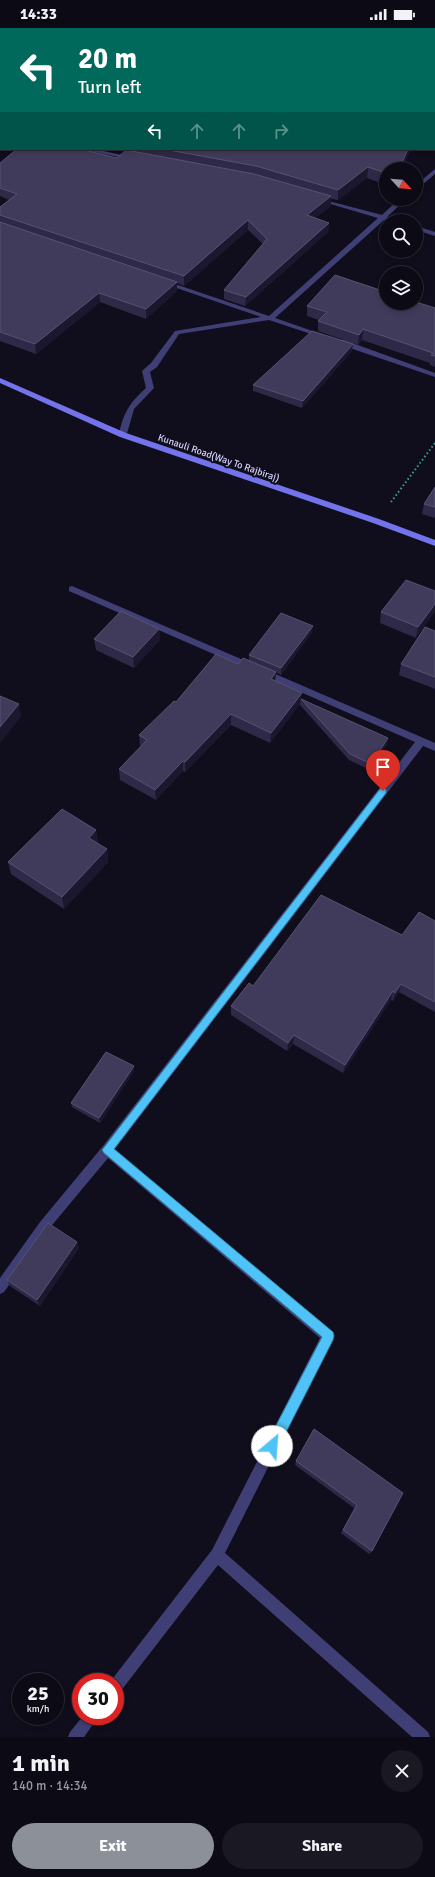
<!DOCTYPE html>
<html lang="en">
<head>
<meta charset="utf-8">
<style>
  :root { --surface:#0c0a15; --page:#1a1822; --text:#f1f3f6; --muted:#9a9aa0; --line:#2c2b34; --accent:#8c9099 }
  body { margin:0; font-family:Signika,sans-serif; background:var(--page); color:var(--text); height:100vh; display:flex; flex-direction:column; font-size:15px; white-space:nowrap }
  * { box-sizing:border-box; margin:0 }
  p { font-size:13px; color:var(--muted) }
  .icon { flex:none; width:22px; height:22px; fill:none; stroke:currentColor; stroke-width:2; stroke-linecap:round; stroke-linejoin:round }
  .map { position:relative; height:1709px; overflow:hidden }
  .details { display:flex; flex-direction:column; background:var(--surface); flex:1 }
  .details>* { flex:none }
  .top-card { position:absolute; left:0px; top:0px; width:435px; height:122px; box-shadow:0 2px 6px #0003,0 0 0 1px var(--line); background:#00695c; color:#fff; overflow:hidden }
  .needle { width:26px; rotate:116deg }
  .fabs { position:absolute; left:379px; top:134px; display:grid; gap:8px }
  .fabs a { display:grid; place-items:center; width:44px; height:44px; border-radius:50%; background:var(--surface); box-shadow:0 2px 6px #0003,0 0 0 1px var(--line); font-size:20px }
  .speed { position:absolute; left:12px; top:1645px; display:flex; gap:8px; font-size:20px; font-weight:700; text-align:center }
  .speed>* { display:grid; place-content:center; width:52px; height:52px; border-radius:50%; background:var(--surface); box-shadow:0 2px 6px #0003,0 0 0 1px var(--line); line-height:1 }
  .speed small { font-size:10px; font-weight:400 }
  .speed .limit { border:6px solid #d22; background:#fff; color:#111 }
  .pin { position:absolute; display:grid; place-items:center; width:34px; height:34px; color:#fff; margin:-41px -17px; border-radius:50% 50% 50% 0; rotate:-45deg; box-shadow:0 0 4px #0007 }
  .pin .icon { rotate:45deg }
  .me { position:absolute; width:44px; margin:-22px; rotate:27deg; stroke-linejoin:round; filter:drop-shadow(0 0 3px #0008) }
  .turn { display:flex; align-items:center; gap:14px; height:84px; padding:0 12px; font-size:18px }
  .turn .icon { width:52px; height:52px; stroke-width:2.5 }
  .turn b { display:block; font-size:28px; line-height:34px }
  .lanes { display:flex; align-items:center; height:38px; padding:0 12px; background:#0003; justify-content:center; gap:20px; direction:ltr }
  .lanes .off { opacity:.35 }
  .round { display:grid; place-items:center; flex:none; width:42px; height:42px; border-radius:21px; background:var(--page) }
  .summary { display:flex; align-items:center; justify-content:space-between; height:68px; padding:0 12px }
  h1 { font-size:24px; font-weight:800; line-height:30px }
  .button { display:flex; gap:8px; margin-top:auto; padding:8px 12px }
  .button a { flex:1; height:46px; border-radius:24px; background:var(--accent); color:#fff; font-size:16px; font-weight:800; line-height:46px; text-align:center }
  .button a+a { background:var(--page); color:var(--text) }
  .status { display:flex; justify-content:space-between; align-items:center; height:28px; padding:0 20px; background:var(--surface); direction:ltr }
  .status svg { height:11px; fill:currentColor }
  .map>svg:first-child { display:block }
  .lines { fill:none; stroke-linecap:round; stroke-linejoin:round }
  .path-far1 { stroke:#3c9f97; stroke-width:1.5; stroke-dasharray:1 2; stroke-linecap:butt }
  .path { stroke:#3c9f97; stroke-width:2; stroke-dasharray:1.5 2.5; stroke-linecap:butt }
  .minor { fill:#403f75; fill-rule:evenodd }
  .secondary { fill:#7373ec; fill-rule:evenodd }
  .wall { fill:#2e2947 }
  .shaded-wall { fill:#1b172e }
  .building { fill:#403b5a; stroke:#575273 }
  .route { fill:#4fc3f7; stroke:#337fa1 }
  .labels { text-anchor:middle; stroke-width:4; stroke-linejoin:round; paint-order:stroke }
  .far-street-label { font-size:10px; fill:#d3cff8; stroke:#100e1c }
</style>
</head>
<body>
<div class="status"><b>14:33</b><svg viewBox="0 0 49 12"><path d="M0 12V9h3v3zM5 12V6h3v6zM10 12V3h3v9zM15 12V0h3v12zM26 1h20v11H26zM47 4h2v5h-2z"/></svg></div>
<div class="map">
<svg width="435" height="1709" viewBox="0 0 435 1709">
  <rect width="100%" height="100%" fill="#100e1c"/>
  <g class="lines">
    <path class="path-far1" d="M352,0l2,1"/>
    <path class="path" d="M391,474l44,-59"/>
    <path class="minor" d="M0,104h1v4h-1z
      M81,121h13l42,9 -3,2z
      M435,141v5l-19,16v-5z
      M317,170l65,17 17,-16h7l-19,18 12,4 -15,-1 -109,98 49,17v2h-4l-51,-17 -90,14 -22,33 -7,5 4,16 -20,21 -8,28h-6l-1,-2c3,-21 12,-34 27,-47l-4,-17 9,-8 24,-32 86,-14 -99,-34v-2h4l103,35 109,-98 -61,-18z
      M416,198l19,6v4l-19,-6z
      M338,312h6l91,33v4l-97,-33z
      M72,558l363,157v8l-12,-5 -308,403 217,183 2,4 -2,4 -107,213 203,179 2,5h-18l-194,-172 -98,127 -5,2v-12h-5l102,-132 108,-212 -212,-180 -60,72 -44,62 -4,2v-16l40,-56 63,-76 312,-404 -346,-151v-4z
      M83,1688h16l-15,21h-16l2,-5z"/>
    <path class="secondary" d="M0,350l126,55 253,86 56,21v6l-62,-23 -253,-86 -120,-54z"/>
  </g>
  <path class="wall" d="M0,0h188l-2,1h-185v25h-1z
    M206,0h15l-3,1h-9z
    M435,76v45l-1,-1v-43z
    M132,121h279l-9,20h-16v16l-19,-7 -29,22 -7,-1v7l-16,12 14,5 -1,9 -83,74 -21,-7v-9l39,-46 -15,-14 -64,56 -7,-3v8l-31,28 -46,-17 -64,52 -36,-13v-134l9,-7 -9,-4v-33l117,-5 15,-7z
    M307,278l128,2v59l-5,-2v-2l-68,-23 -4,5 -40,-14v-10l1,-1 -12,-4z
    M352,323l-50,57 -49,-17v-6z
    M435,459v31l-13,-4 2,-10z
    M435,563l-19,47 -36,-15 1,-11z
    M159,601l1,11 -26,28 -38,-18 -2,-11z
    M435,603v58l-36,-14 2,-11z
    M312,604l-31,43 -5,-3 -1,9 26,18 86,45 -17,26 -21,-10 -49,-55v-1l-30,39 -39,-18 -46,47 -2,-1 -27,29 -36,-20 -1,-11 22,-23h-1l-1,-11 37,-33 62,-38 11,-4v-5z
    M96,802l2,12 -1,1 10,6 1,13 -44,47 -53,-35 -3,-12z
    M435,893v91l-36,-20 -6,9 -2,-1 -48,73 -50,-29 -6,7 -56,-36v-9l22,-20 149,-51z
    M134,1043l-34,52 -28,-16 -1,-4z
    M79,1220l-39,58 -30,-20 -3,-6z
    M296,1433l107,32 -31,58 -3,3 -28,-21 13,-25 -59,-43z"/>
  <path class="shaded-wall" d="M28,0h9v1h-11z
    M172,0h16l-2,1h-15z
    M214,0h7l-3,1h-4z
    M0,16h1v10h-1z
    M408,121h3l-9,20h-3z
    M368,139l-1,11 -29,22v-10z
    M331,168v10l-25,19 1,-10z
    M248,192v10l-64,56v-10z
    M329,195l-1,9 -83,74 1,-9z
    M177,254v9l-31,28v-10z
    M99,265l1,9 -64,52 -1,-10z
    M363,301l-1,11 -4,5 1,-10z
    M353,316l-1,7 -50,57 1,-7z
    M435,576v8l-19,26 2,-11z
    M313,598l-1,6 -31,43v-7z
    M159,601l1,11 -26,28 -1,-11z
    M276,644l-1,11 -4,-4z
    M302,665l-2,11 -30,39 1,-10z
    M19,676l2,13 -21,26v-16z
    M231,686v11l-46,47v-10z
    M388,710l-1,6 -17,26 1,-6z
    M183,733v10l-27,29 -1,-10z
    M96,802l2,12 -8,8 -1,-12z
    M107,821l1,13 -44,47 -2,-12z
    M401,956l-2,8 -6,9 2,-8z
    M393,963l-2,9 -48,73 2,-8z
    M294,1007l-1,9 -6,7 1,-8z
    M134,1038v5l-34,52 -1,-5z
    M77,1214l2,6 -39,58 -3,-6z"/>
  <path class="building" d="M0,0h28l-2,1h-25v15h-1z
    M50,0h122l-1,1h-118z
    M435,76v33l-1,-1v-31z
    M17,121h64l36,9 9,-8 128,24 77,22 -24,19 22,8 -83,74 -22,-7 43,-51 -19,-19 -64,56 -184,-61v-8l17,-13 -17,-6v-25z
    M163,121h245l-9,20h-13v4l-18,-6 -30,23 -82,-24z
    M0,194l177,60 -31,27 -47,-16 -64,51 -35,-12z
    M335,247l51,17v11h30v-1l19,6v48l-4,-1 2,-2 -70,-24 -4,6 -41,-14 9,-9 -20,-6z
    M312,303l41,13 -50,57 -50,-16z
    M435,459v20l-11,-3z
    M406,552l29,11v13l-17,23 -37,-15z
    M121,583l38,18 -26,28 -39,-18z
    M281,585l32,13 -32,42 -32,-13z
    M425,599l10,4v46l-34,-13z
    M216,626l22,10 5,-6 33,14 -5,7 31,14 -31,40 -40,-19 -46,48 -2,-1 -28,29 -36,-21 28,-29 -8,-5 35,-34 2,1z
    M0,668l19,8 -19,23z
    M301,671l87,39 -17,26 -21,-10z
    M62,781l34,21 -7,8 18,11 -45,48 -54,-35z
    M321,867l81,40 17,-23 16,9v81l-34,-18 -6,9 -2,-2 -48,74 -51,-30 -6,8 -57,-37 18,-23 4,3z
    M106,1024l28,14 -35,52 -28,-15z
    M48,1195l29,19 -40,58 -30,-20z
    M314,1401l89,64 -31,58 -29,-21 14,-25 -61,-44z"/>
  <path class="route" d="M383,760l3,1v4l-272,356 219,183 1,4 -1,4 -56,110 -5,2 -4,-2 -1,-4 1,-5 54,-104 -218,-184 -2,-3 278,-361z"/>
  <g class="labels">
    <g class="far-street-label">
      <text transform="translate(219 429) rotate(19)" y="4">Kunauli Road(Way To Rajbiraj)</text>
    </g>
  </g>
</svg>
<div class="fabs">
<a><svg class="needle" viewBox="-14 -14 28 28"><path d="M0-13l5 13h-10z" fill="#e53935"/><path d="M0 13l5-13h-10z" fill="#9a9aa0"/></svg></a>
<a><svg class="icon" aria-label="search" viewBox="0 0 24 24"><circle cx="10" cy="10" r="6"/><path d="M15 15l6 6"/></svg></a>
<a><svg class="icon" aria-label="layers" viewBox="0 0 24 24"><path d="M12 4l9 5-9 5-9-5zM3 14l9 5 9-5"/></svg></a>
</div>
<div class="speed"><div>25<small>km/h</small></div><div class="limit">30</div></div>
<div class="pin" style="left:383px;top:763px;background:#d93025"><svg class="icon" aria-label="arrive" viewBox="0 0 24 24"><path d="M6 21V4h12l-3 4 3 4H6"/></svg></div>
<svg class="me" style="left:272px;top:1418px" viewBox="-20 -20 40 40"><circle r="19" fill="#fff"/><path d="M0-13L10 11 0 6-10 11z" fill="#4fc3f7"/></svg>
<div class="top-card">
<div class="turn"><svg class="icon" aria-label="left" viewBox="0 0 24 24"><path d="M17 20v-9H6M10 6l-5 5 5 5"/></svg><div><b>20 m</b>Turn left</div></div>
<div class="lanes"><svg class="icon" aria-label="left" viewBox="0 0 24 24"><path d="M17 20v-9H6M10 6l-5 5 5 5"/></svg><svg class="icon off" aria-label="ahead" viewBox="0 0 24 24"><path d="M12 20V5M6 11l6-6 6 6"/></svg><svg class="icon off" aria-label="ahead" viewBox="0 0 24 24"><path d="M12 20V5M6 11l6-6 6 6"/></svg><svg class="icon off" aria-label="right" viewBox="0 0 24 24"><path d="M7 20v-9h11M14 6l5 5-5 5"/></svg></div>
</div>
</div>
<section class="details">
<div class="summary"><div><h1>1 min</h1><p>140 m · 14:34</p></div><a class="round"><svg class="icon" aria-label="close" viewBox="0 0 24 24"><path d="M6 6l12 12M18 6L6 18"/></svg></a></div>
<div class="button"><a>Exit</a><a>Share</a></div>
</section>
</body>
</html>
